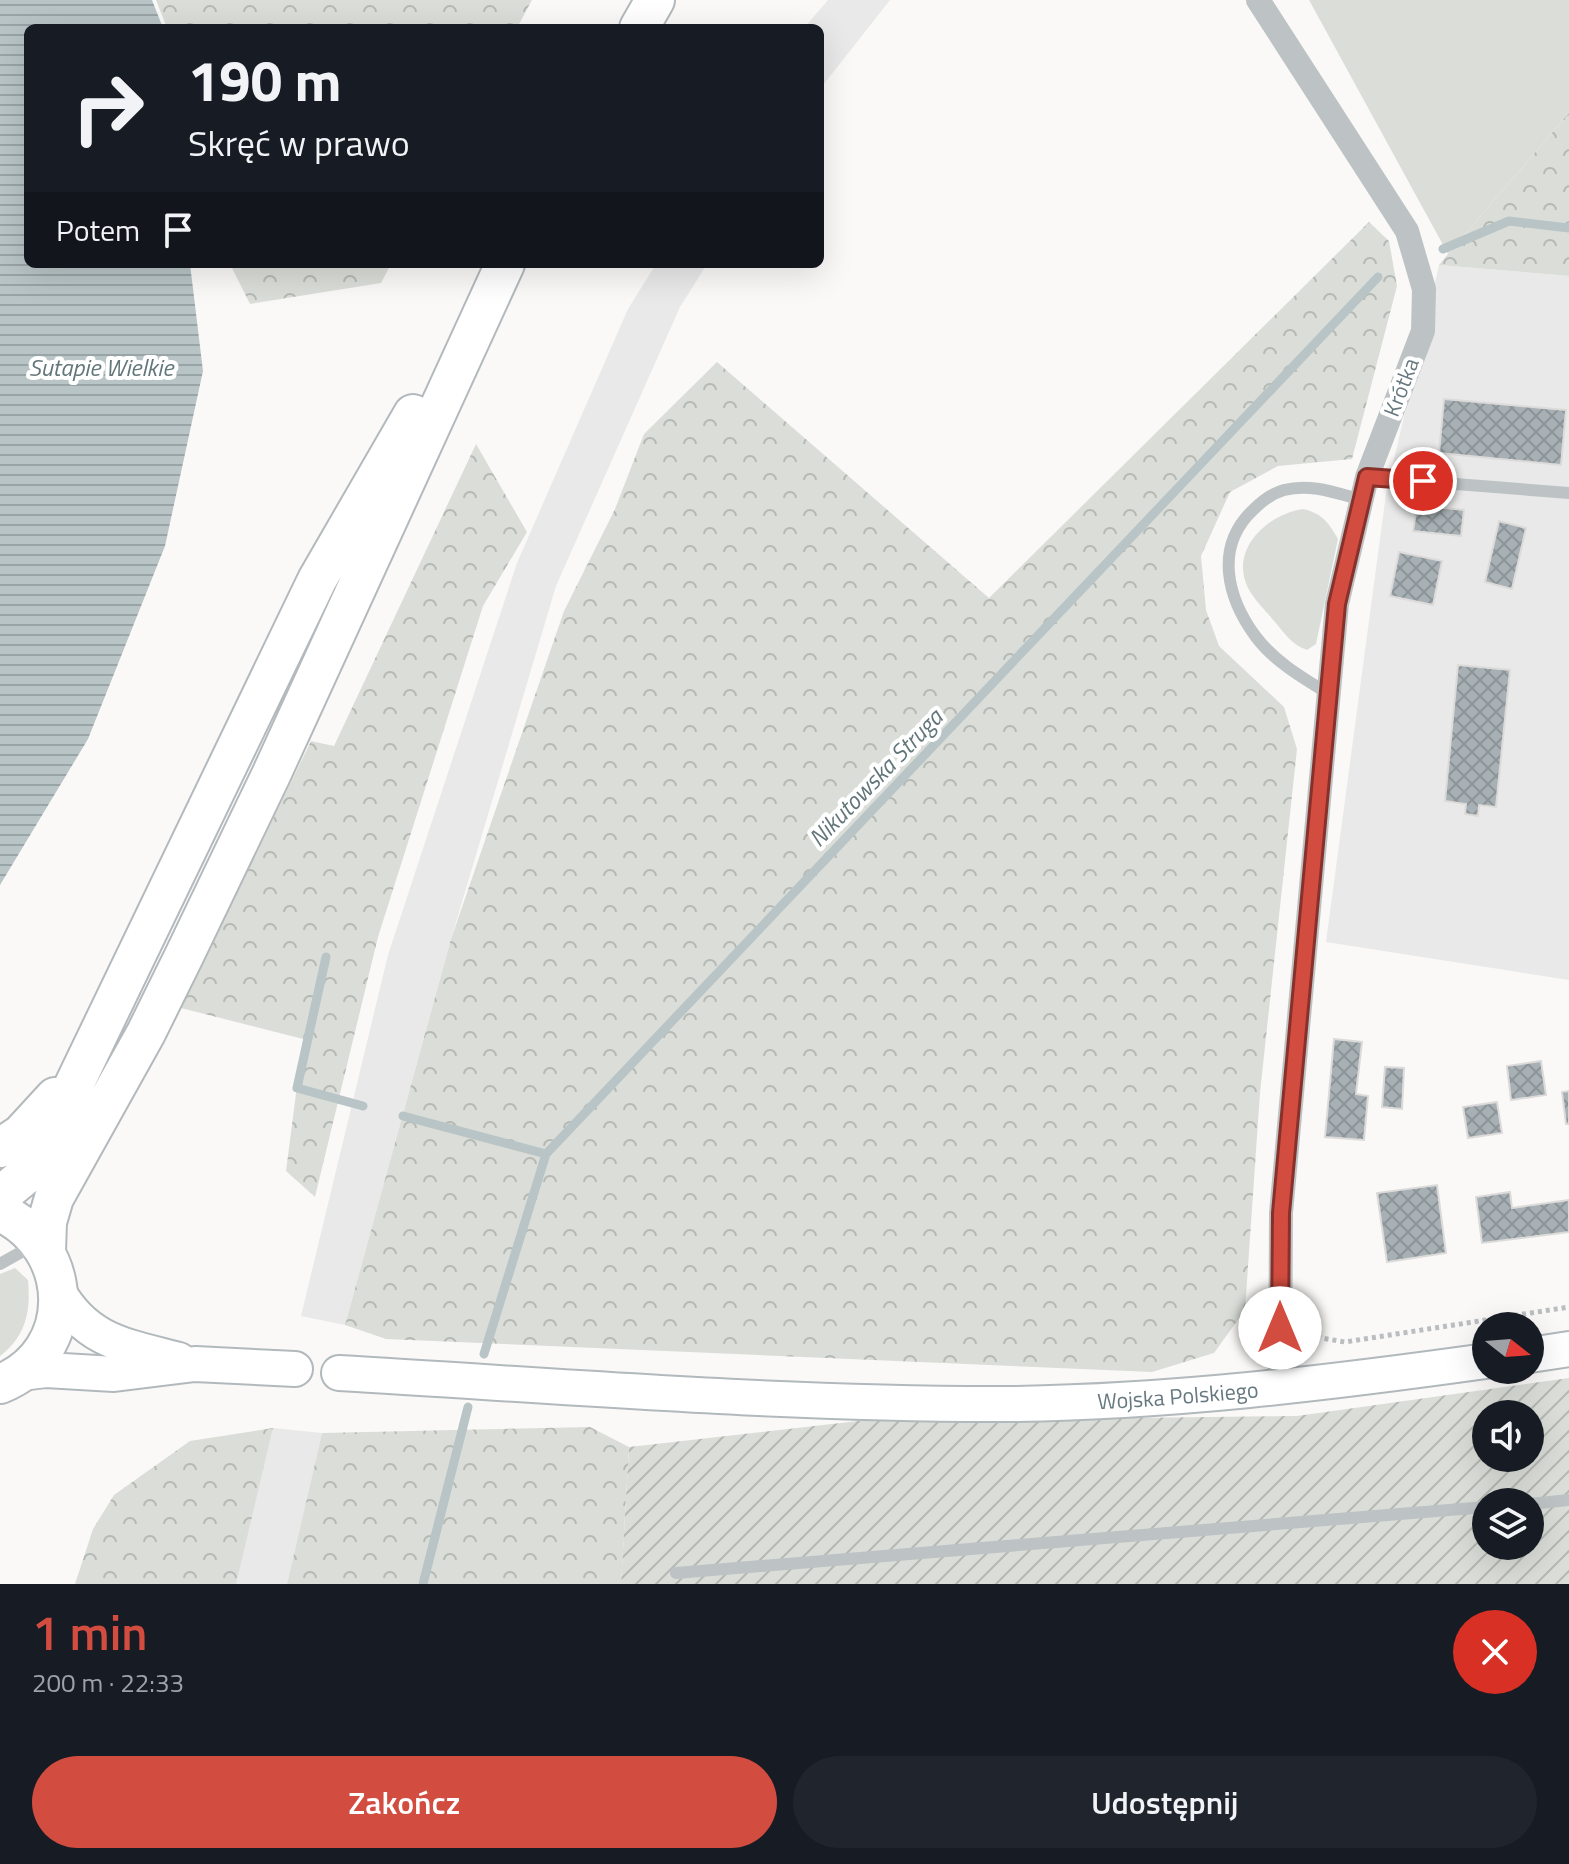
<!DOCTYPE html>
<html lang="pl">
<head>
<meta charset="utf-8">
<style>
  :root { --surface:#171b24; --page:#20242c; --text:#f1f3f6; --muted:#9ea1a6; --accent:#d24c40 }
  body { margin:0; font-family:"Titillium Web",sans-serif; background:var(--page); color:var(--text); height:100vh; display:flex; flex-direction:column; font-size:30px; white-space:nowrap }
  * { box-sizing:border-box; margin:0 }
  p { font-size:26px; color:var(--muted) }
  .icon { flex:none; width:44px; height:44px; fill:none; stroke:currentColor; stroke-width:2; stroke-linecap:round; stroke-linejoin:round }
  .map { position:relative; height:1584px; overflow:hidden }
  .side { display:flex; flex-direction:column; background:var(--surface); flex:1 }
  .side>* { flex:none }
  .banner { position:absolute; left:24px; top:24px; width:800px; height:244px; border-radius:12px; box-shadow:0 8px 32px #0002; background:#171b24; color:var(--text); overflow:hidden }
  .needle { width:52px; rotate:107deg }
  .buttons { position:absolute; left:1472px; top:1312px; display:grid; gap:16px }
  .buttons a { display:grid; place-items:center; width:72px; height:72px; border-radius:50%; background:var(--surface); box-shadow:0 8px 32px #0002; font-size:40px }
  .pin { position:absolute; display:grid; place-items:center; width:68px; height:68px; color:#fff; margin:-34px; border:4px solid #fff; border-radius:50%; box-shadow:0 2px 8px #0007 }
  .me { position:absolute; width:88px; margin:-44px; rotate:0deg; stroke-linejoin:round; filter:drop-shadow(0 0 6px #0008) }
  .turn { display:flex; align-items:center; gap:28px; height:168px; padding:0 32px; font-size:36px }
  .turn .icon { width:104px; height:104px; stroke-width:2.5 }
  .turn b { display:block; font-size:56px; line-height:68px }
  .then { display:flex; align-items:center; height:76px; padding:0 32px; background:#0003; gap:16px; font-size:30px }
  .round { display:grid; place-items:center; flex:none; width:84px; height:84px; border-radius:42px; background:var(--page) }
  .headline { display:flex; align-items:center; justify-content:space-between; height:136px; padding:0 32px }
  h1 { font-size:48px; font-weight:600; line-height:60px; color:var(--accent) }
  .action { display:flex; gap:16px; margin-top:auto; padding:16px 32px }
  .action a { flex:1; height:92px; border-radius:48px; background:var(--accent); color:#fff; font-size:32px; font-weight:600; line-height:92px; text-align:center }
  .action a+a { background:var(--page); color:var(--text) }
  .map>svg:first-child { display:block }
  .built { fill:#e8e9e8 }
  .grass { fill:#dbded8 }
  .forest { fill:url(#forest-crowns) }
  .garden { fill:url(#garden-furrows); fill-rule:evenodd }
  .water { fill:url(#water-rules) }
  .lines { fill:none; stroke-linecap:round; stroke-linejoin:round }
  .stream { stroke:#b8c4c6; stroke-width:9 }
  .building { fill:url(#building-cross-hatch); stroke:#dcdbda; stroke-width:2 }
  .secondary-casing { stroke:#b2b9bc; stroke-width:38 }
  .primary-casing { stroke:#b3b9bc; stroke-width:42 }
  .path { stroke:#babec0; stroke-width:5; stroke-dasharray:4 4; stroke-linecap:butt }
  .lane { stroke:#bdc3c5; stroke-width:12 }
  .street { stroke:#bdc3c5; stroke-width:24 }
  .secondary { stroke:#fff; stroke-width:34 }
  .primary { stroke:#fff; stroke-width:38 }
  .route-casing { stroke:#88312a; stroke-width:20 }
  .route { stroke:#d24c40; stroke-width:14 }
  .labels { text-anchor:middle; stroke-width:8; stroke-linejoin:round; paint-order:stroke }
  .street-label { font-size:22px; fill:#677980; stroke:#fff }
  .water-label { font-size:24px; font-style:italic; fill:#637679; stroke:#fff }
</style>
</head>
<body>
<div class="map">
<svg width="1569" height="1584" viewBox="0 0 1569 1584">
  <defs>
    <pattern id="forest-crowns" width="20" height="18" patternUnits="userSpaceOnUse" patternTransform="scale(2)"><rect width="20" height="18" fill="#dbded8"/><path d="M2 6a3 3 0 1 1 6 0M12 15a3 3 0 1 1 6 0" fill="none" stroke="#b5b9b4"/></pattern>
    <pattern id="garden-furrows" width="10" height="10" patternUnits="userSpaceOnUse" patternTransform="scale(2)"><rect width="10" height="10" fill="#dbded8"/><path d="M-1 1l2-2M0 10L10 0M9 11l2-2" fill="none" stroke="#b5b9b4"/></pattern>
    <pattern id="water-rules" width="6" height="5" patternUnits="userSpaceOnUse" patternTransform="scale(2)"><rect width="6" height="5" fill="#b8c4c6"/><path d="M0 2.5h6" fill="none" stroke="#99a4a6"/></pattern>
    <pattern id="building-cross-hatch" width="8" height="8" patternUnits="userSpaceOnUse" patternTransform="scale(2)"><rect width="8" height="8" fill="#a7b0b4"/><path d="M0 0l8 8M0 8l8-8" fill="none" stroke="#8c9498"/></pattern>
  </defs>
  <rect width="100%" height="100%" fill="#faf9f8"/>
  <path class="built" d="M828,0h62l-70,89v-61h-16z
    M656,264h51l-27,43 -124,279 -105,353 -106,386 -44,-9 87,-361 129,-392 111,-254z
    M1439,265l130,11v704l-243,-38 60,-448z
    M273,1428l49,5 -35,151h-52z"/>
  <path class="grass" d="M1309,0h260v113l-121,141z
    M1303,509c19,4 26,14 35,30l-22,105 -9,6c-15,-5 -22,-16 -32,-28 -9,-11 -20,-21 -27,-34 -19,-39 20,-74 55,-79z
    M15,1268l13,12c3,31 -2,56 -28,76v-82z"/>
  <path class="forest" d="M156,0h376l-15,28h-350z
    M1569,113v163l-130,-11 9,-11z
    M1369,222l20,19 8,45 -45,173 -74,7 -48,26 -29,64 5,54 13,36 65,61 13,42 -37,344 -15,217 -31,43 -62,19 -766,-33 -41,-14 106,-386 113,-328 51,-102 29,-75 73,-72 272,236z
    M230,264h161l-10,19 -131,21z
    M476,444l51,88 -44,74 -105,331 -63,260 -29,-26 17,-132 -122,-31 130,-267 23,5z
    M590,1427l39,20 -8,137h-334l35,-151z
    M273,1428l-37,156h-161l18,-55 21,-34 76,-54z"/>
  <path class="garden" d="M1569,1378v206h-948l8,-137 229,-26 439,-5zM1486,1414h44v44h-44zM1486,1502h44v44h-44z"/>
  <path class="water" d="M0,0h152l11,28h-135v236h162l13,107 -38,175 -77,193 -88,146z"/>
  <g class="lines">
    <path class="stream" d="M1443,249l66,-28 60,7
      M326,957l-29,131 66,18
      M403,1116l143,38
      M484,1354l62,-200 832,-877
      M423,1584l45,-177"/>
  </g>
  <path class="building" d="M1444,399l122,11 -5,55 -122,-12z
    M1417,505l47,5 -3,26 -48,-5z
    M1499,521l27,7 -14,61 -27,-7z
    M1399,552l43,9 -9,44 -43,-9z
    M1458,665l52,5 -14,137 -17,-2 -1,11 -13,-2 1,-10 -21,-3z
    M1334,1039l28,3 -6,52 12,2 -4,44 -39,-3z
    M1541,1061l5,34 -35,5 -4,-34z
    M1385,1067l19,1 -2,41 -20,-2z
    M1569,1091v33h-3l-4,-32z
    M1497,1102l5,31 -34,5 -5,-31z
    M1437,1185l9,68 -59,9 -10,-69z
    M1510,1192l2,16 57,-8v32l-87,11 -6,-46z"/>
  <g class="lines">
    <defs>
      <g id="secondary">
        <path d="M58,1291c29,51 68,55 121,69"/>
        <path d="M1530,1355l39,-6"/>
        <path d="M21,1373l25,-3 68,4 81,-10 100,5"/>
        <path id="s1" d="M339,1373c224,13 447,32 671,31 160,-2 318,-21 476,-43"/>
      </g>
      <path id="primary" d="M639,28l16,-28
        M0,1148l21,-14 34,-37
        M0,1196l28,-23 18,-30 271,-563 96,-166
        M0,1212c75,34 80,140 0,172
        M46,1251l1,-29 7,-24 92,-165 38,-77 87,-181 234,-511"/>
    </defs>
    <use href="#secondary" class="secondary-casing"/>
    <use href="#primary" class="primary-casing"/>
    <path class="path" d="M1309,1323l2,8 10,7 24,4 224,-35"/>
    <path class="lane" d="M1367,477l202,16
      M1329,694c-26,-16 -54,-32 -73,-57 -29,-39 -42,-90 -3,-127 8,-8 20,-17 31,-20 27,-7 52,3 78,10
      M0,1264l32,-18
      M1530,1504l39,-4
      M676,1573l810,-66"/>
    <path class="street" d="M1258,0l149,231 17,58 -1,42 -56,146 -30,127 -56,609 -1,174"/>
    <use href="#secondary" class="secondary"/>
    <use href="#primary" class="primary"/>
  </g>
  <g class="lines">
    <defs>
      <path id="route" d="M1280,1328l1,-115 56,-609 30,-127 56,4"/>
    </defs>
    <use href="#route" class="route-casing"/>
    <use href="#route" class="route"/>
  </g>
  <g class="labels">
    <g class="street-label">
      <text transform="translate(1401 387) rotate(-69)" y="8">Krótka</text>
      <text dy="8" stroke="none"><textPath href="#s1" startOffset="840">Wojska Polskiego</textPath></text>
    </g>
    <g class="water-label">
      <text x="101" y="376">Sutapie Wielkie</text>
      <text transform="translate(876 778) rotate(-46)" y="8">Nikutowska Struga</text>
    </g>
  </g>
</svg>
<div class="buttons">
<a><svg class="needle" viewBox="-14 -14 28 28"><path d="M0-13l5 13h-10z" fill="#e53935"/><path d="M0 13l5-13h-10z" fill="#9ea1a6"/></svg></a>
<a><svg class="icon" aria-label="sound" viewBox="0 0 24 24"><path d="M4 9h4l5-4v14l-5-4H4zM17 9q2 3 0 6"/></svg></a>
<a><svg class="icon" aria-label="layers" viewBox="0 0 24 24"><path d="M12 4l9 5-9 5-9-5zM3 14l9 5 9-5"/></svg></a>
</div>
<div class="pin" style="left:1423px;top:481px;background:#d93025"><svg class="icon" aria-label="arrive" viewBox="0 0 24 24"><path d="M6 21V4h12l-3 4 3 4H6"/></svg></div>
<svg class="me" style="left:1280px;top:1328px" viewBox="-20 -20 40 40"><circle r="19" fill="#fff"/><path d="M0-13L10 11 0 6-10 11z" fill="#d24c40"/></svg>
<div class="banner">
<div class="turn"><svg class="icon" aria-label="right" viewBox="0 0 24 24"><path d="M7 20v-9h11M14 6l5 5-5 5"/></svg><div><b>190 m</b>Skręć w prawo</div></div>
<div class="then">Potem<svg class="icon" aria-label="arrive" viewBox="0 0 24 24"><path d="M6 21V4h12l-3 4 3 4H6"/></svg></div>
</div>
</div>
<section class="side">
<div class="headline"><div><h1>1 min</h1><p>200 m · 22:33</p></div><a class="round" style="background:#d93025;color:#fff"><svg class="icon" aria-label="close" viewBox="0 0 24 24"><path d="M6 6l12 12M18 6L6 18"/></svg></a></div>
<div class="action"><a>Zakończ</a><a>Udostępnij</a></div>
</section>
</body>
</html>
